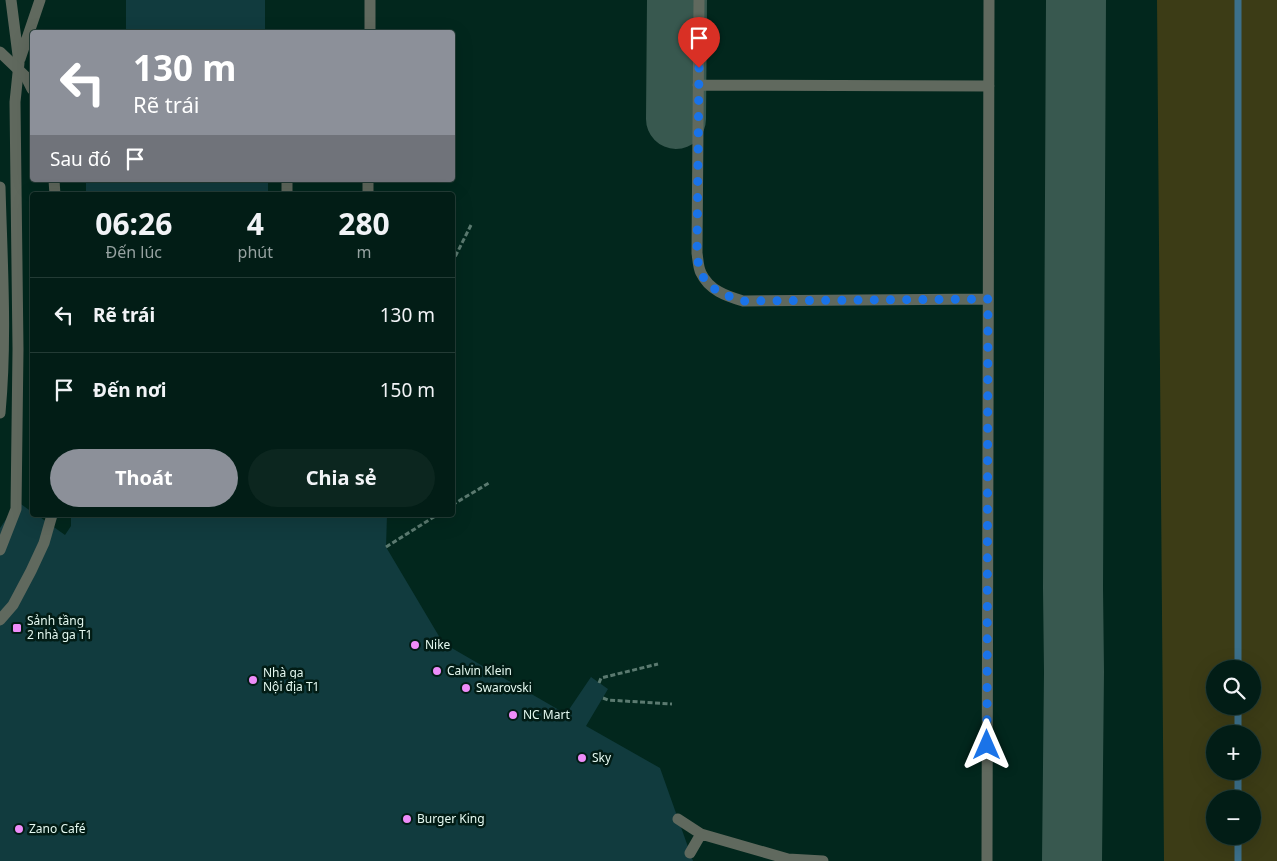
<!DOCTYPE html>
<html lang="vi">
<head>
<meta charset="utf-8">
<style>
  :root { --surface:#021d16; --page:#0c261f; --text:#f1f3f6; --muted:#96a2a1; --line:#233b35; --accent:#8c9099 }
  body { margin:0; font-family:"Noto Sans",sans-serif; background:var(--page); color:var(--text); height:100vh; display:flex; flex-direction:column; font-size:19px; white-space:nowrap }
  * { box-sizing:border-box; margin:0 }
  p { font-size:16px; color:var(--muted) }
  .icon { flex:none; width:28px; height:28px; fill:none; stroke:currentColor; stroke-width:2; stroke-linecap:round; stroke-linejoin:round }
  .map { position:relative; flex:1; overflow:hidden }
  .details { position:absolute; left:30px; top:192px; width:425px; height:325px; display:flex; flex-direction:column; background:var(--surface); border-radius:5px; box-shadow:0 5px 20px #0002,0 0 0 1px var(--line) }
  .details>* { flex:none }
  .banner { position:absolute; left:30px; top:30px; width:425px; height:152px; border-radius:5px; box-shadow:0 5px 20px #0002,0 0 0 1px var(--line); background:#8c9099; color:#fff; overflow:hidden }
  .buttons { position:absolute; left:1206px; top:660px; display:grid; gap:10px }
  .buttons a { display:grid; place-items:center; width:55px; height:55px; border-radius:50%; background:var(--surface); box-shadow:0 5px 20px #0002,0 0 0 1px var(--line); font-size:25px }
  .pin { position:absolute; display:grid; place-items:center; width:42px; height:42px; color:#fff; margin:-51px -21px; border-radius:50% 50% 50% 0; rotate:-45deg; box-shadow:0 0 5px #0007 }
  .pin .icon { rotate:45deg }
  .me { position:absolute; width:55px; margin:-28px; rotate:0deg; stroke-linejoin:round; filter:drop-shadow(0 0 4px #0008) }
  .turn { display:flex; align-items:center; gap:18px; height:105px; padding:0 20px; font-size:22px }
  .turn .icon { width:65px; height:65px; stroke-width:2.5 }
  .turn b { display:block; font-size:35px; line-height:42px }
  .then { display:flex; align-items:center; height:48px; padding:0 20px; background:#0003; gap:10px; font-size:19px }
  .eta { display:flex; justify-content:space-evenly; align-items:center; height:85px; text-align:center }
  .eta b { font-size:30px; font-weight:700; line-height:35px }
  .cta { display:flex; gap:10px; margin-top:auto; padding:10px 20px }
  .cta a { flex:1; height:58px; border-radius:30px; background:var(--accent); color:#fff; font-size:20px; font-weight:700; line-height:58px; text-align:center }
  .cta a+a { background:var(--page); color:var(--text) }
  ul { padding:0; list-style:none }
  li { display:flex; align-items:center; gap:15px; height:75px; padding:0 20px; border-top:1px solid var(--line) }
  li div { flex:1 }
  li b { display:block; font-size:19px }
  li em { font-style:normal }
  .map>svg:first-child { display:block }
  .green { fill:#3c3c16; fill-rule:evenodd }
  .lines { fill:none; stroke-linecap:round; stroke-linejoin:round }
  .stream { stroke:#3c708a; stroke-width:7 }
  .taxiway { stroke:#38584f; stroke-width:60 }
  .building { fill:#113b3e }
  .path { stroke:#5b7a70; stroke-width:3; stroke-dasharray:5 2.5; stroke-linecap:butt }
  .service { stroke:#60695e; stroke-width:11 }
  .service-bridge { stroke:#60695e; stroke-width:11 }
  .route { stroke:#1a73e8; stroke-width:9; stroke-dasharray:0 16.2 }
  .poi-dot { fill:#ee8cf9; stroke:#021c15; stroke-width:2 }
  .labels { text-anchor:middle; stroke-width:5; stroke-linejoin:round; paint-order:stroke }
  .poi-label { font-size:12px; fill:#e5f9f1; stroke:#021c15; text-anchor:start }
</style>
</head>
<body>
<div class="map">
<svg width="1277" height="861" viewBox="0 0 1277 861">
  <rect width="100%" height="100%" fill="#02271d"/>
  <path class="green" d="M1157,0h120v861h-113zM1215,669h37v37h-37zM1215,734h37v37h-37zM1215,799h37v37h-37z"/>
  <g class="lines">
    <path class="stream" d="M1238,669v-669
      M1238,734v-28
      M1238,799v-28
      M1238,861v-25"/>
    <path class="taxiway" d="M676,119l1,-119
      M1072,861l2,-189 -1,-84 3,-588"/>
  </g>
  <path class="building" d="M126,0h139v32h-139z
    M86,180h182v15h-182z
    M18,502l14,10v3h5l28,20 6,-9v-11h316l-1,32 57,96 123,71 25,-37 17,12 -22,37 74,42 33,93h-693v-333z"/>
  <g class="lines">
    <path class="path" d="M452,263l20,-40
      M452,505l37,-22
      M386,547l51,-32
      M599,683l2,-5 57,-14
      M603,698l5,2 64,4"/>
    <path class="service" d="M699,0l-2,253c1,6 1,14 4,20 8,17 25,23 42,28l245,-2
      M370,32v-32
      M20,59l20,-59
      M698,85l291,1
      M54,180l1,15
      M0,187c2,75 7,151 0,226
      M287,195v-15
      M368,195v-15
      M0,550l16,-41 2,-160 -3,-247 4,-39 -8,-63
      M0,620l13,-15 18,-34 13,-28 8,-28
      M678,819l23,15 87,25 35,2
      M690,853l11,-19
      M987,861l2,-861"/>
    <path class="service-bridge" d="M0,52l26,25 6,12"/>
  </g>
  <g class="lines">
    <path class="route" d="M699,68l-2,185c1,6 1,14 4,20 8,17 25,23 43,28l244,-2 -1,446"/>
  </g>
  <g class="poi-dot">
    <rect x="12" y="623" width="10" height="10" rx="2.5"/>
    <circle cx="415" cy="645" r="5"/>
    <circle cx="437" cy="671" r="5"/>
    <circle cx="253" cy="680" r="5"/>
    <circle cx="466" cy="688" r="5"/>
    <circle cx="513" cy="715" r="5"/>
    <circle cx="582" cy="758" r="5"/>
    <circle cx="407" cy="819" r="5"/>
    <circle cx="19" cy="829" r="5"/>
  </g>
  <g class="labels">
    <g class="poi-label">
      <text x="27" y="625">Sảnh tầng<tspan x="27" dy="14">2 nhà ga T1</tspan></text>
      <text x="425" y="649">Nike</text>
      <text x="447" y="675">Calvin Klein</text>
      <text x="263" y="677">Nhà ga<tspan x="263" dy="14">Nội địa T1</tspan></text>
      <text x="476" y="692">Swarovski</text>
      <text x="523" y="719">NC Mart</text>
      <text x="592" y="762">Sky</text>
      <text x="417" y="823">Burger King</text>
      <text x="29" y="833">Zano Café</text>
    </g>
  </g>
</svg>
<div class="buttons">
<a><svg class="icon" aria-label="search" viewBox="0 0 24 24"><circle cx="10" cy="10" r="6"/><path d="M15 15l6 6"/></svg></a>
<a>+</a>
<a>−</a>
</div>
<div class="pin" style="left:699px;top:68px;background:#d93025"><svg class="icon" aria-label="arrive" viewBox="0 0 24 24"><path d="M6 21V4h12l-3 4 3 4H6"/></svg></div>
<svg class="me" style="left:987px;top:745px" viewBox="-20 -20 40 40"><path d="M0-17L14 15 0 8-14 15z" fill="#1a73e8" stroke="#fff" stroke-width="4"/></svg>
<div class="banner">
<div class="turn"><svg class="icon" aria-label="left" viewBox="0 0 24 24"><path d="M17 20v-9H6M10 6l-5 5 5 5"/></svg><div><b>130 m</b>Rẽ trái</div></div>
<div class="then">Sau đó<svg class="icon" aria-label="arrive" viewBox="0 0 24 24"><path d="M6 21V4h12l-3 4 3 4H6"/></svg></div>
</div>
<section class="details">
<div class="eta">
<div><b>06:26</b><p>Đến lúc</p></div>
<div><b>4</b><p>phút</p></div>
<div><b>280</b><p>m</p></div>
</div>
<ul>
<li><svg class="icon" aria-label="left" viewBox="0 0 24 24"><path d="M17 20v-9H6M10 6l-5 5 5 5"/></svg><div><b>Rẽ trái</b></div><em>130 m</em></li>
<li><svg class="icon" aria-label="arrive" viewBox="0 0 24 24"><path d="M6 21V4h12l-3 4 3 4H6"/></svg><div><b>Đến nơi</b></div><em>150 m</em></li>
</ul>
<div class="cta"><a>Thoát</a><a>Chia sẻ</a></div>
</section>
</div>
</body>
</html>
